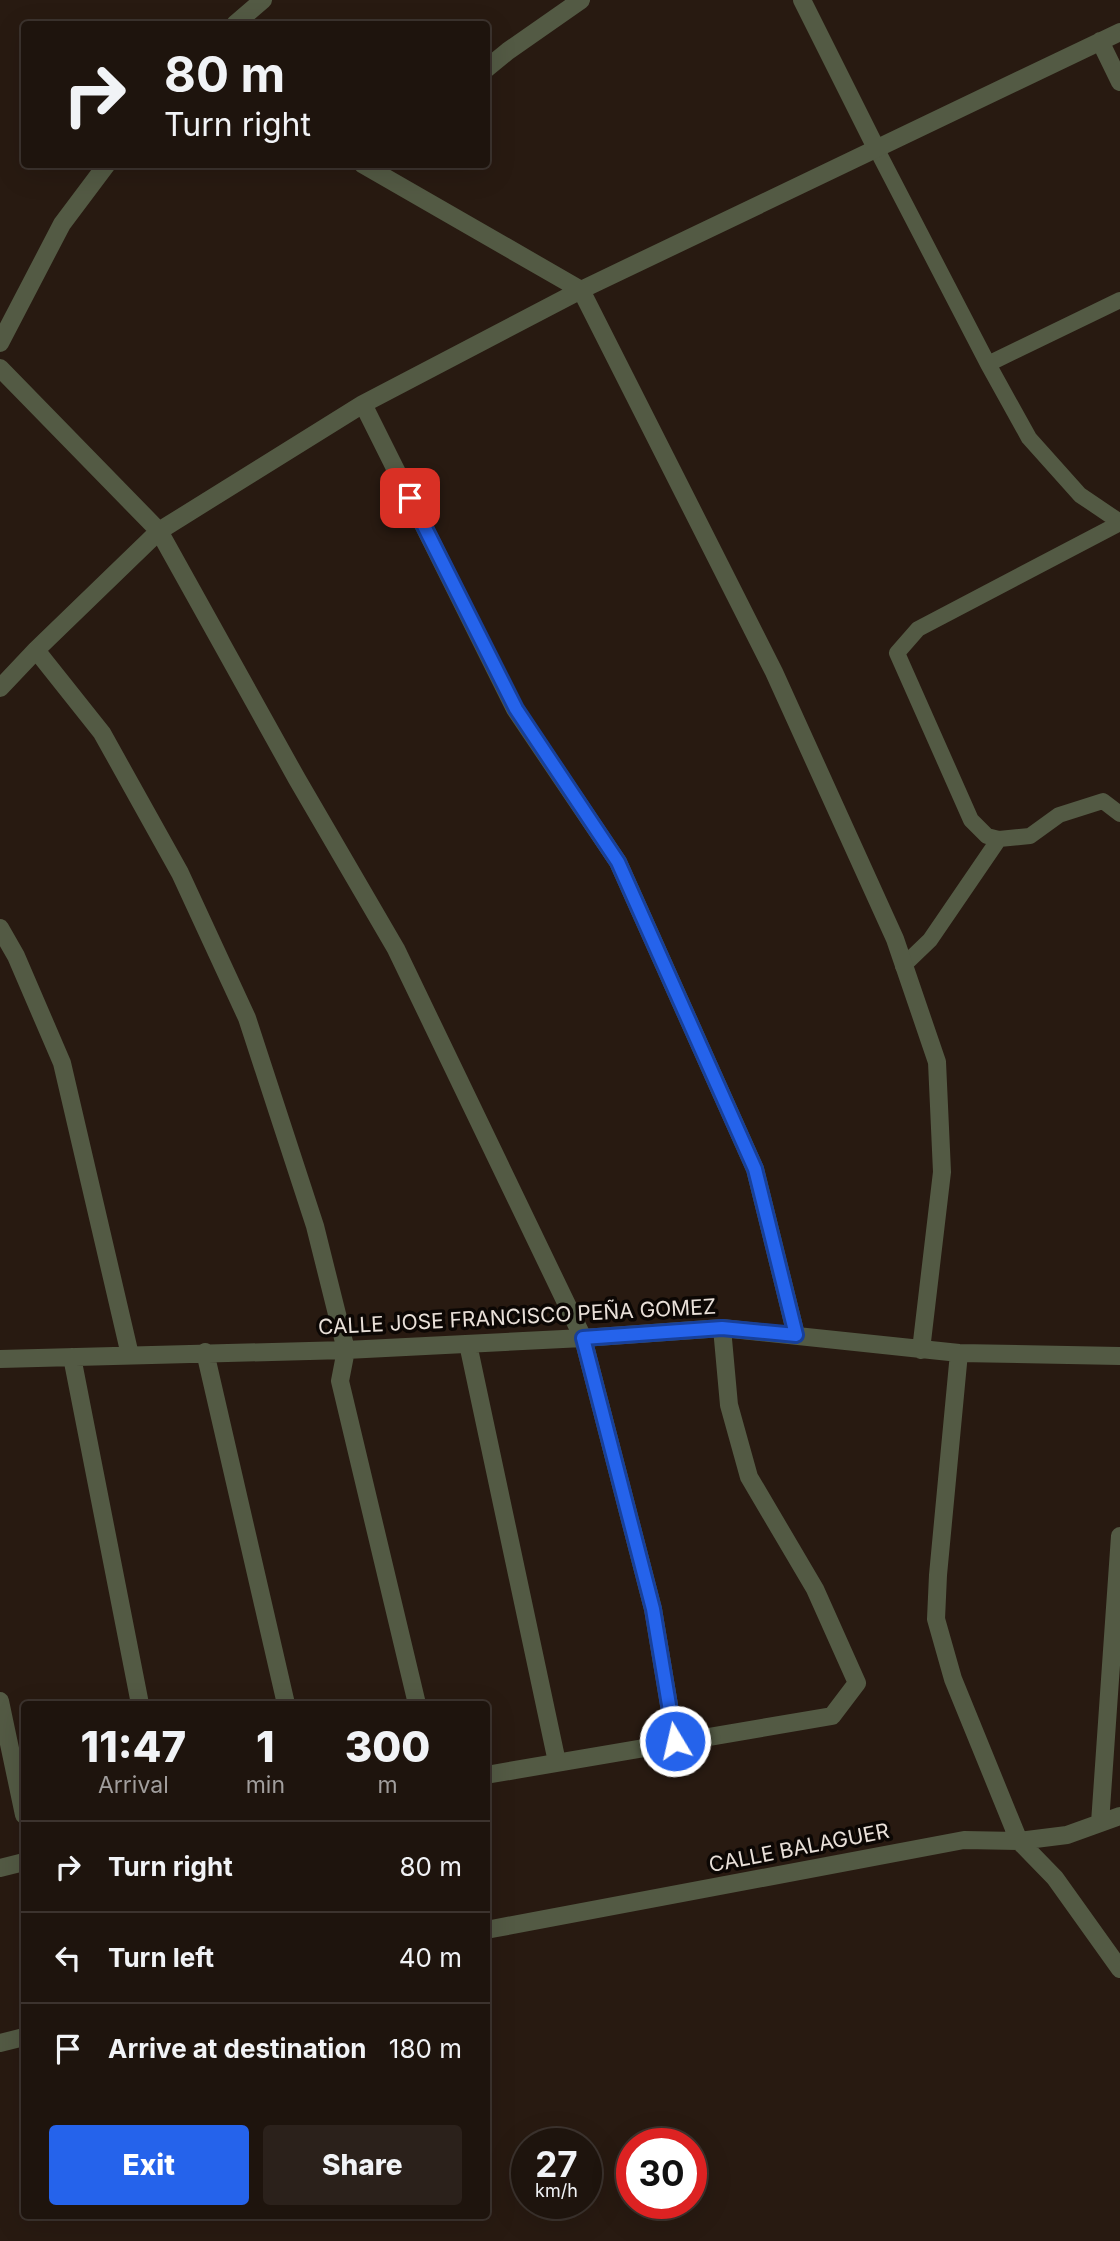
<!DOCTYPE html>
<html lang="en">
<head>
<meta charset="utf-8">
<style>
  :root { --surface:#1e140d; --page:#2b211b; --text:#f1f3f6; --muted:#a19e9d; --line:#3c332e; --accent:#2563eb }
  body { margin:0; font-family:Inter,sans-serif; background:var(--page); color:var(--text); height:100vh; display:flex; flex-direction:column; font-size:26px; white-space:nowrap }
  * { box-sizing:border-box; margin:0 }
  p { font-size:23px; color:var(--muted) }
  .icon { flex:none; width:38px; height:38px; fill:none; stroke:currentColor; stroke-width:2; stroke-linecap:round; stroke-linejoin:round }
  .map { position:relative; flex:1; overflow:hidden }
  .details { position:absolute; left:21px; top:1701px; width:469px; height:518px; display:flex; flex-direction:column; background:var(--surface); border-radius:7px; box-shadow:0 7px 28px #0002,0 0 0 2px var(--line) }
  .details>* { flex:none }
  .top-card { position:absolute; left:21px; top:21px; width:469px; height:147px; border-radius:7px; box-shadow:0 7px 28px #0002,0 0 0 2px var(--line); background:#1e140d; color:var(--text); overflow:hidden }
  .speed { position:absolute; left:511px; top:2128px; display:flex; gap:14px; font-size:35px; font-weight:700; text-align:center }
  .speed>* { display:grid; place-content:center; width:91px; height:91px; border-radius:50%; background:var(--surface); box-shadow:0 7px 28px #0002,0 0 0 2px var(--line); line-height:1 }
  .speed small { font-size:18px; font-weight:400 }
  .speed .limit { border:10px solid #d22; background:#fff; color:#111 }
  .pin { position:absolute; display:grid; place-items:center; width:60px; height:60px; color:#fff; margin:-30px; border-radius:14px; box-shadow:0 4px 10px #0006 }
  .me { position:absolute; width:77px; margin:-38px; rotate:351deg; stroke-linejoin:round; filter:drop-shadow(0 0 5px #0008) }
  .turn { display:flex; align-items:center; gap:24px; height:147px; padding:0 28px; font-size:32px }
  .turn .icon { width:91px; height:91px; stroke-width:2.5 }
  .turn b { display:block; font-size:49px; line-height:60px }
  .eta { display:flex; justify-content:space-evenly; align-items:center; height:119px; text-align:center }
  .eta b { font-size:42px; font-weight:800; line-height:49px }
  .button { display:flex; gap:14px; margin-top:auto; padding:14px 28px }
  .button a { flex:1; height:80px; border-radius:7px; background:var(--accent); color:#fff; font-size:28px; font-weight:800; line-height:80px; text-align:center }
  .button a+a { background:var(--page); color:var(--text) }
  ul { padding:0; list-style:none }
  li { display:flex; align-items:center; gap:21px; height:91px; padding:0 28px; border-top:2px solid var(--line) }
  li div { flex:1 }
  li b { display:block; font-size:26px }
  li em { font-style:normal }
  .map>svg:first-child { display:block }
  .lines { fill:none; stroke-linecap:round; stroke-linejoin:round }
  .lane { stroke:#535a44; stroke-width:16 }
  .street { stroke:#535a44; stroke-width:18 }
  .route-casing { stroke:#184099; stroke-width:18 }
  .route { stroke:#2563eb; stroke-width:12 }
  .labels { text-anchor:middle; stroke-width:7; stroke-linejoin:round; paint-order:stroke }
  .street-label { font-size:21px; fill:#e9e0d9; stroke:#0c0704 }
</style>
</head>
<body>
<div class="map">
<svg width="1120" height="2241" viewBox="0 0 1120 2241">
  <rect width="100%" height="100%" fill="#281a11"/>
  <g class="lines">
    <path class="lane" d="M876,148l112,216 41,74 51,57 40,27
      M988,364l132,-64
      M1120,523l-202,106 -21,24 74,167 16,16 12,3 31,-3 29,-21 44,-14 17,13
      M903,966l27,-26 69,-101"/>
    <path class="street" d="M802,0l74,148
      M235,24l28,-24
      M1100,41l20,41
      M486,69l22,-18 73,-51
      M362,164l219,126 193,382 121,267 42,123 5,110 -21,178
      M0,343l62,-119 45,-60
      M0,368l159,163 138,248 99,170 187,389 70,271 22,132
      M363,404l152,305 103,153 137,307 41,166
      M36,650l66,83 78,140 67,145 68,208 31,124 -6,31 77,323
      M0,688l36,-38 123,-119 204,-127 218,-114 539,-258
      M0,928l16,28 46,107 68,292
      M468,1344l89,418
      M205,1352l81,352
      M959,1353l-21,222 -2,44 17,60 66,162 36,37 65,91
      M72,1357l68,347
      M0,1359l346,-9 237,-12 139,-10 237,25 161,3
      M0,1701l24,114
      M486,1775l346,-59 25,-33 -42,-94 -66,-112 -20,-72 -7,-77
      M1100,1823l20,-287
      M0,1868l24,-6
      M486,1930l478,-90 55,1 48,-6 53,-19
      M0,2043l24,-6"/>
  </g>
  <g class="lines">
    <defs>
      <path id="route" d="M410,498l106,211 102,153 137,307 41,166 -74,-7 -139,10 70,271 22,132"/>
    </defs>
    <use href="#route" class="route-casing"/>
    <use href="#route" class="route"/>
  </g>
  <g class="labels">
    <g class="street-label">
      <text transform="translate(517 1317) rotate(-3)" y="7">CALLE JOSE FRANCISCO PEÑA GOMEZ</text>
      <text transform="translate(799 1848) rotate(-11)" y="7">CALLE BALAGUER</text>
    </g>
  </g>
</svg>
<div class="speed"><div>27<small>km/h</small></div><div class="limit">30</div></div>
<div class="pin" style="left:410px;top:498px;background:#d93025"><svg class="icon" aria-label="arrive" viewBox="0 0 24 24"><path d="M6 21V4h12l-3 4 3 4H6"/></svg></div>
<svg class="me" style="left:675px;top:1741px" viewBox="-20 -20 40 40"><circle r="17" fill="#2563eb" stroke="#fff" stroke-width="3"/><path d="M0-11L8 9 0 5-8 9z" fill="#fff"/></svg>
<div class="top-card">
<div class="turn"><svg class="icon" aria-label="right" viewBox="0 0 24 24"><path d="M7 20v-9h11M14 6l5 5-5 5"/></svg><div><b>80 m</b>Turn right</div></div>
</div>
<section class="details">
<div class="eta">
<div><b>11:47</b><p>Arrival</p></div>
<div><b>1</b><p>min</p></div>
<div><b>300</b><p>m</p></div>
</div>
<ul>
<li><svg class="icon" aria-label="right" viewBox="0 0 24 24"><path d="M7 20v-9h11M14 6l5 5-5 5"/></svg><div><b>Turn right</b></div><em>80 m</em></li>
<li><svg class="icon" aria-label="left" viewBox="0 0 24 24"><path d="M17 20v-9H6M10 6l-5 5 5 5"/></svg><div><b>Turn left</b></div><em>40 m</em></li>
<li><svg class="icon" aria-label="arrive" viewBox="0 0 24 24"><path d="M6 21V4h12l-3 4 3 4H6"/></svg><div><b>Arrive at destination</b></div><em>180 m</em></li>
</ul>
<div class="button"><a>Exit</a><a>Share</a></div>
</section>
</div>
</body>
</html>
